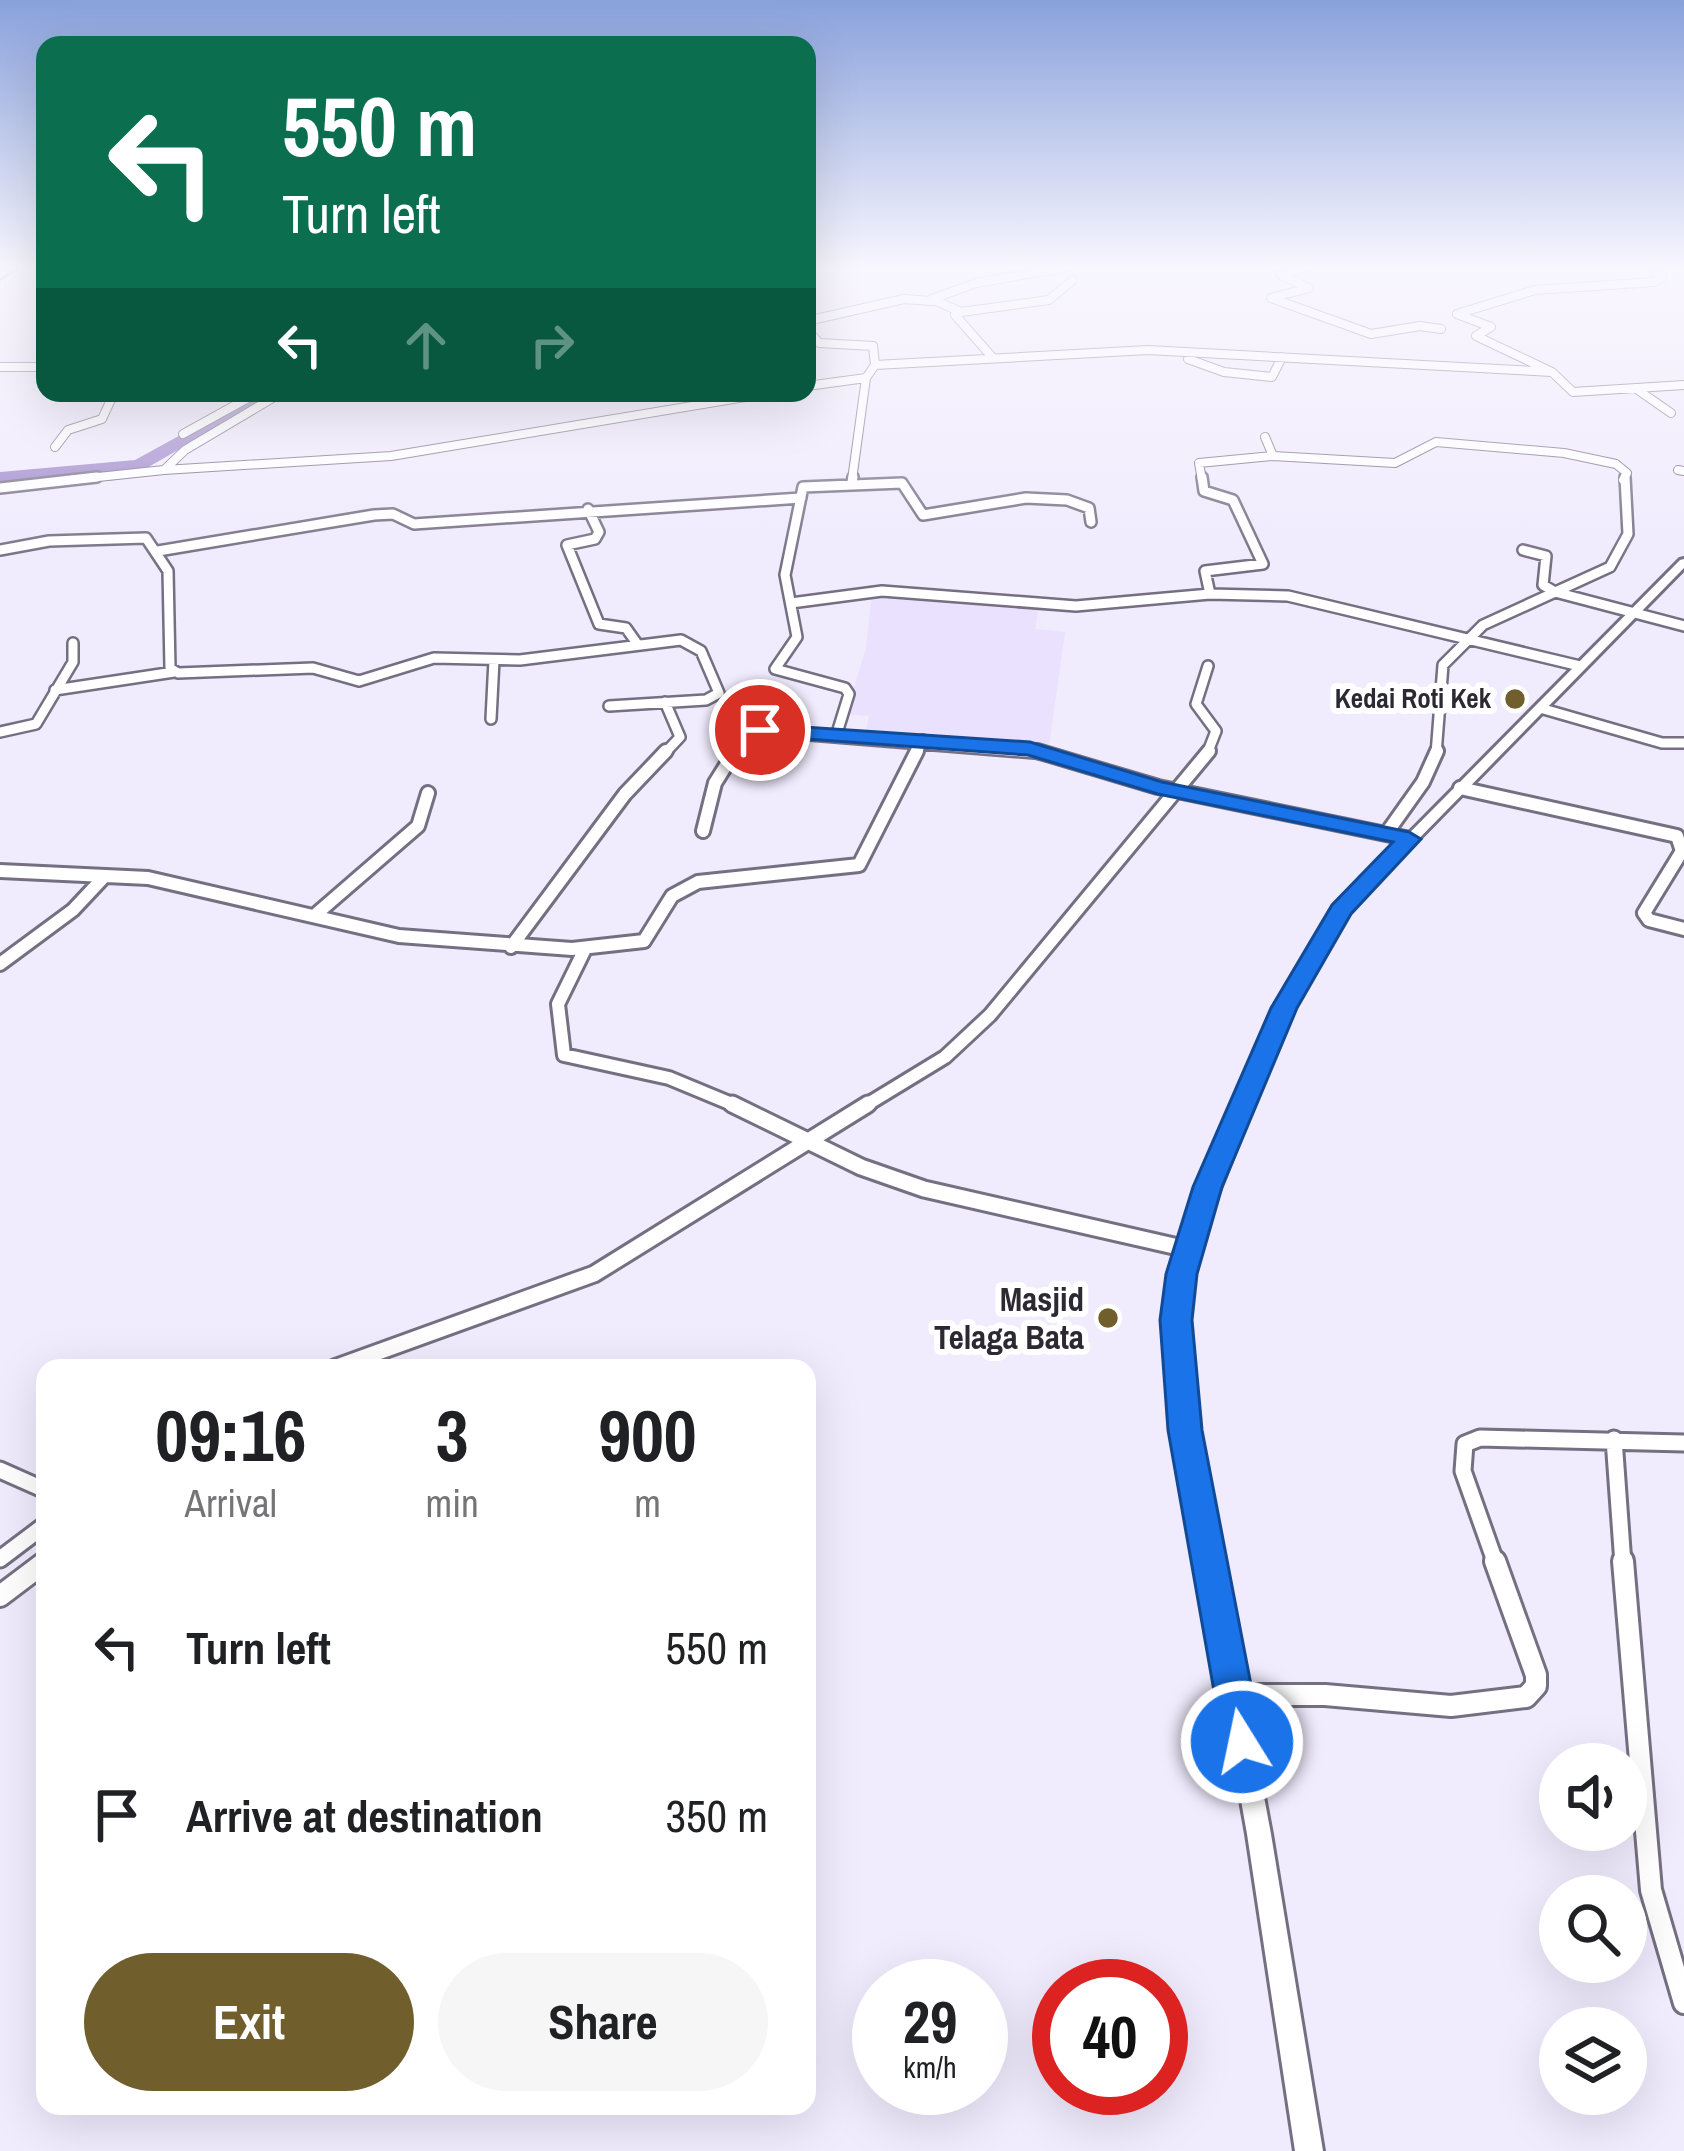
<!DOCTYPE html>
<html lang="en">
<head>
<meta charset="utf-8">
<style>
  :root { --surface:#fff; --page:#f6f6f6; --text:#202124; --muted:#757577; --accent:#705e2c }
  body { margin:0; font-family:"Archivo Narrow",sans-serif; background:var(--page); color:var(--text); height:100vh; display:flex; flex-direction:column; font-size:45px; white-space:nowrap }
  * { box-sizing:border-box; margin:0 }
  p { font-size:39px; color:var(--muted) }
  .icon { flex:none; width:66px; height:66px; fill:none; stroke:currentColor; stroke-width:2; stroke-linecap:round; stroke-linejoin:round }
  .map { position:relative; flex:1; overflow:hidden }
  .panel { position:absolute; left:36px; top:1359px; width:780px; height:756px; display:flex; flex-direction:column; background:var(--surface); border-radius:24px; box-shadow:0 12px 48px #0002 }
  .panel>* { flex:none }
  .banner { position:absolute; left:36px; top:36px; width:780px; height:366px; border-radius:24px; box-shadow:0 12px 48px #0002; background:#0b6e4f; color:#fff; overflow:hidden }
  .tools { position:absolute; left:1539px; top:1743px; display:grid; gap:24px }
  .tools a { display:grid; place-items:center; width:108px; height:108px; border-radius:50%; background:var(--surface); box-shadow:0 12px 48px #0002; font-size:60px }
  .speed { position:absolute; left:852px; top:1959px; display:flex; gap:24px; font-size:60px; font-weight:700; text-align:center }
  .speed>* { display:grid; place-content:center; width:156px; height:156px; border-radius:50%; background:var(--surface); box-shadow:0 12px 48px #0002; line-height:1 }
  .speed small { font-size:30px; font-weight:400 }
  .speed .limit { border:18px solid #d22; background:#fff; color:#111 }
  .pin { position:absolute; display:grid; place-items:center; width:102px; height:102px; color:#fff; margin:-51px; border:6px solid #fff; border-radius:50%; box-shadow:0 3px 12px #0007 }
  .me { position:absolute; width:132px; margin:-66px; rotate:350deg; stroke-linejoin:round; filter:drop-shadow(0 0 9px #0008) }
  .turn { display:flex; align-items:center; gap:42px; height:252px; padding:0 48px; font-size:54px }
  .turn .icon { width:156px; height:156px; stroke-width:2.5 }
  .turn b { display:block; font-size:84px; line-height:102px }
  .lanes { display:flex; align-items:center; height:114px; padding:0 48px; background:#0003; justify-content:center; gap:60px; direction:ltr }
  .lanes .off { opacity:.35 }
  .eta { display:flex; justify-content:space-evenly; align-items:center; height:204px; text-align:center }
  .eta b { font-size:72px; font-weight:700; line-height:84px }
  .cta { display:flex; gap:24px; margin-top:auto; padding:24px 48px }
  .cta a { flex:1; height:138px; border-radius:72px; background:var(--accent); color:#fff; font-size:48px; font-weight:700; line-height:138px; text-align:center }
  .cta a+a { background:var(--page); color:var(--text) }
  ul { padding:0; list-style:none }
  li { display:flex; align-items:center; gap:36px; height:168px; padding:0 48px }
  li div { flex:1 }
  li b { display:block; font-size:45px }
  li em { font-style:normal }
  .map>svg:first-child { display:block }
  .built { fill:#eae1fe }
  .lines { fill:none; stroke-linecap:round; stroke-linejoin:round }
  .river { fill:#9c85c9; fill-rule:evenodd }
  .minor-far4-casing { stroke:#756f82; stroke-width:10 }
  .minor-far3-casing { stroke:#756f82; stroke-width:14 }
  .minor-far2-casing { stroke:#756f82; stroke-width:18 }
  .minor-far1-casing { stroke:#756f82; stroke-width:21 }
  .minor-casing { stroke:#756f82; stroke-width:26 }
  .tertiary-casing { stroke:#756f82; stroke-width:6 }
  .secondary-casing { stroke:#756f82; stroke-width:6 }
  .minor-far4 { stroke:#fff; stroke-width:8 }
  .minor-far3 { stroke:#fff; stroke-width:9 }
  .minor-far2 { stroke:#fff; stroke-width:12 }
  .minor-far1 { stroke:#fff; stroke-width:15 }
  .minor { stroke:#fff; stroke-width:20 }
  .tertiary { fill:#fff; fill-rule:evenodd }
  .secondary { fill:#fff; fill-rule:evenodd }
  .route { fill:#1a73e8; stroke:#114b97; stroke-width:3 }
  .poi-dot { fill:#705e2c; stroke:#fff; stroke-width:4.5 }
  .labels { text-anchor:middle; stroke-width:12; stroke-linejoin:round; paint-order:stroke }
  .far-poi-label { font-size:27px; font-weight:bold; fill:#2c2932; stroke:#fff; text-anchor:end }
  .poi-label { font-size:33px; font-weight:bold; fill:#2c2932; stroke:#fff; text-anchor:end }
</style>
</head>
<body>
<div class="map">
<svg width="1684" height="2151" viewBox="0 0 1684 2151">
  <rect width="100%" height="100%" fill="#f0ebfd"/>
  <path class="built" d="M872,593l167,12 -4,24 30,3 -16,114 -183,-16 3,-14 -23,-2 20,-66z"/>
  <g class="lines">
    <path class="river" d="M257,393h20l-132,76 -145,13v-10l135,-12z"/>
    <defs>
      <path id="minor-far4" d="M1281,275l28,13 -38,10 100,36 49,-8 21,3
        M1281,275l26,-8
        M961,312l88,-12 24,-20
        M807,321l97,-22 28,2
        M1491,327l-34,-13 78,-24 119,-8 8,-5 -9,-10
        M1491,327l-15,9 76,36
        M807,329l12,14 54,3 2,19
        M993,358l-38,-43 6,-3 -29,-13 44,-16 92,-16
        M1188,359l36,13 48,5 10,-20
        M0,367h45
        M807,386l59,-8
        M1635,388l36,25
        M183,434l74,-41
        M55,447l13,-17 34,-11 12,-26
        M1273,456l122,7 41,-21 128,11 52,11 11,9 -4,7
        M164,470l227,-14 379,-63
        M1678,470l6,1
        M70,480l94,-10 21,-20 96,-57
        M852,480l14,-102 9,-13 273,-15 404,22 21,20 111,-7
        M1202,480l-3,-17 74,-7 -8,-19"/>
      <path id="minor-far3" d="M1202,477l2,14 29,9 30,64 -58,7 5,23
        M852,482l1,-5
        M0,488l97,-11
        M588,509l11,23 -4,7 -28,6 32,79 27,4 12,17
        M0,550l49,-9 97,-3 22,33 2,97 8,5 135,-5 46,13 75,-23 86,2 161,-20 20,11 18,42 -13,7 -97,6
        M1523,550l23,6 -3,29 12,7 129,34
        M158,551l216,-36 19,-1 21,10 387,-26
        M791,603l91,-12 194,15 134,-12 78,2 292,70
        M55,690l119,-18
        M1540,708l122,35h22
        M491,719l3,-59
        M0,732l36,-8 37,-62v-19
        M837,733l12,-39 -4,-6 -70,-19 22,-32 -12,-62 18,-88 99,-4 21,32 103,-17 41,2 22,8 2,14
        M664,754l16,-17 -15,-35
        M733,754l13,-20 14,-3 287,23
        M916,754l7,-14
        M1207,754l9,-23 -20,-27 12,-38
        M1436,754l7,-89 40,-40 127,-58 18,-33 -3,-57"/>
      <path id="minor-far2" d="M1037,751l121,36 252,52
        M1460,788l217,48 5,15 -38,62 5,7 35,9
        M703,831l12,-48 20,-32
        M1386,834l37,-52 14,-31
        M0,871l148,7 251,58 173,13 72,-8 28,-45 26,-14 161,-17 58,-114
        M314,916l104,-90 10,-33
        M511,947l114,-153 41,-43
        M585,949l-27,55 6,51 105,23 70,29
        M0,964l73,-54 30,-32
        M863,1107l82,-50 45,-42 219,-264"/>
      <path id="minor-far1" d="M732,1104l129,63 63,22 263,60
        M334,1368l260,-94 274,-170
        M1614,1439l9,125
        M0,1470l45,20
        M0,1559l45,-34
        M1496,1564l-33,-93 2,-27 15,-6 204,5"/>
      <path id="minor" d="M1623,1561l28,329 33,113
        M0,1596l45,-34
        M1234,1695h91l126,11 75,-9 10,-11v-11l-41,-114"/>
      <path id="tertiary" d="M1684,559v9l-337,344 -55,96 -96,241 -10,71 9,110 76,404 52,317h-28l-48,-317 -72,-404 -9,-110 12,-71 98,-241 60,-101 344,-347z"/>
      <path id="secondary" d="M7,267h10l-17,11v-7z"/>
    </defs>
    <use href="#minor-far4" class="minor-far4-casing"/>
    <use href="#minor-far3" class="minor-far3-casing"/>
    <use href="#minor-far2" class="minor-far2-casing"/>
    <use href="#minor-far1" class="minor-far1-casing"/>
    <use href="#minor" class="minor-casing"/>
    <use href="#tertiary" class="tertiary-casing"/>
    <use href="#secondary" class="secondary-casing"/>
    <use href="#minor-far4" class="minor-far4"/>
    <use href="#minor-far3" class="minor-far3"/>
    <use href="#minor-far2" class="minor-far2"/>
    <use href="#minor-far1" class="minor-far1"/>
    <use href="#minor" class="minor"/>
    <use href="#tertiary" class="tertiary"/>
    <use href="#secondary" class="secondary"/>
  </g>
  <linearGradient id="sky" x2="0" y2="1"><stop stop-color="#89a1dc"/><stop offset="0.47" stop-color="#f8f6fe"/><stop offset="1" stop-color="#f8f6fe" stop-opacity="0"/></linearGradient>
  <rect width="1684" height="568" fill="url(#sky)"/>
  <path class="route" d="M760,724l270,18 132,40 247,50 12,7 -70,75 -54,94 -75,179 -25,87 -5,46 10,110 60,312 -6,12 -14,5 -14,-5 -5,-12 -55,-312 -8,-110 6,-46 27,-87 78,-179 61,-103 61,-63 -235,-48 -130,-39 -276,-20 -3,-5z"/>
  <g class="poi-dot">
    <circle cx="1515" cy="699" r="12"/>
    <circle cx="1108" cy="1318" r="12"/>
  </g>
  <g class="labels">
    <g class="far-poi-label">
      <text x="1491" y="708">Kedai Roti Kek</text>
    </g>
    <g class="poi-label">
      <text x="1084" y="1311">Masjid<tspan x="1084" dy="38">Telaga Bata</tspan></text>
    </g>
  </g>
</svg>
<div class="tools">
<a><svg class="icon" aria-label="sound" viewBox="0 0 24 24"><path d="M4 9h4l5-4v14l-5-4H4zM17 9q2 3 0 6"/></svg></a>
<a><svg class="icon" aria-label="search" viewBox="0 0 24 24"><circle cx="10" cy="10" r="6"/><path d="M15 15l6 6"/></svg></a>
<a><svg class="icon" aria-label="layers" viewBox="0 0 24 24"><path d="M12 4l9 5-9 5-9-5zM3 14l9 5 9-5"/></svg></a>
</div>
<div class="speed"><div>29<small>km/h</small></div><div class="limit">40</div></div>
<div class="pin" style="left:760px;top:730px;background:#d93025"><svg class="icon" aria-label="arrive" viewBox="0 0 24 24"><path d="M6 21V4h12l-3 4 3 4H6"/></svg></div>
<svg class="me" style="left:1242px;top:1742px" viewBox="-20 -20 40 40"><circle r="17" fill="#1a73e8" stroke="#fff" stroke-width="3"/><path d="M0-11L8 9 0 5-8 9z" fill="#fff"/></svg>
<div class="banner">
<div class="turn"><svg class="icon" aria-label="left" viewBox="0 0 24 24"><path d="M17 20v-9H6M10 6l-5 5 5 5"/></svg><div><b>550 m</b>Turn left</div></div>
<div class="lanes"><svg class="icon" aria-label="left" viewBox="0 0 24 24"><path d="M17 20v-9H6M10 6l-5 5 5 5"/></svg><svg class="icon off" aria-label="ahead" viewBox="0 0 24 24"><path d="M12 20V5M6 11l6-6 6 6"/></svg><svg class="icon off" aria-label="right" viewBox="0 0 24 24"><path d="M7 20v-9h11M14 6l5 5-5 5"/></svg></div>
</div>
<section class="panel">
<div class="eta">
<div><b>09:16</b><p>Arrival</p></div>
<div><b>3</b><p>min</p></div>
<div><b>900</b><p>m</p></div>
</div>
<ul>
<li><svg class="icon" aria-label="left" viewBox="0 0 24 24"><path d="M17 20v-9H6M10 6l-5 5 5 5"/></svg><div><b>Turn left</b></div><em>550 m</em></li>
<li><svg class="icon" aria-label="arrive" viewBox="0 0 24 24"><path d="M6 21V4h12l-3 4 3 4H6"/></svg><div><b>Arrive at destination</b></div><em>350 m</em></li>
</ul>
<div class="cta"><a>Exit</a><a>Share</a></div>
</section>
</div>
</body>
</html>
